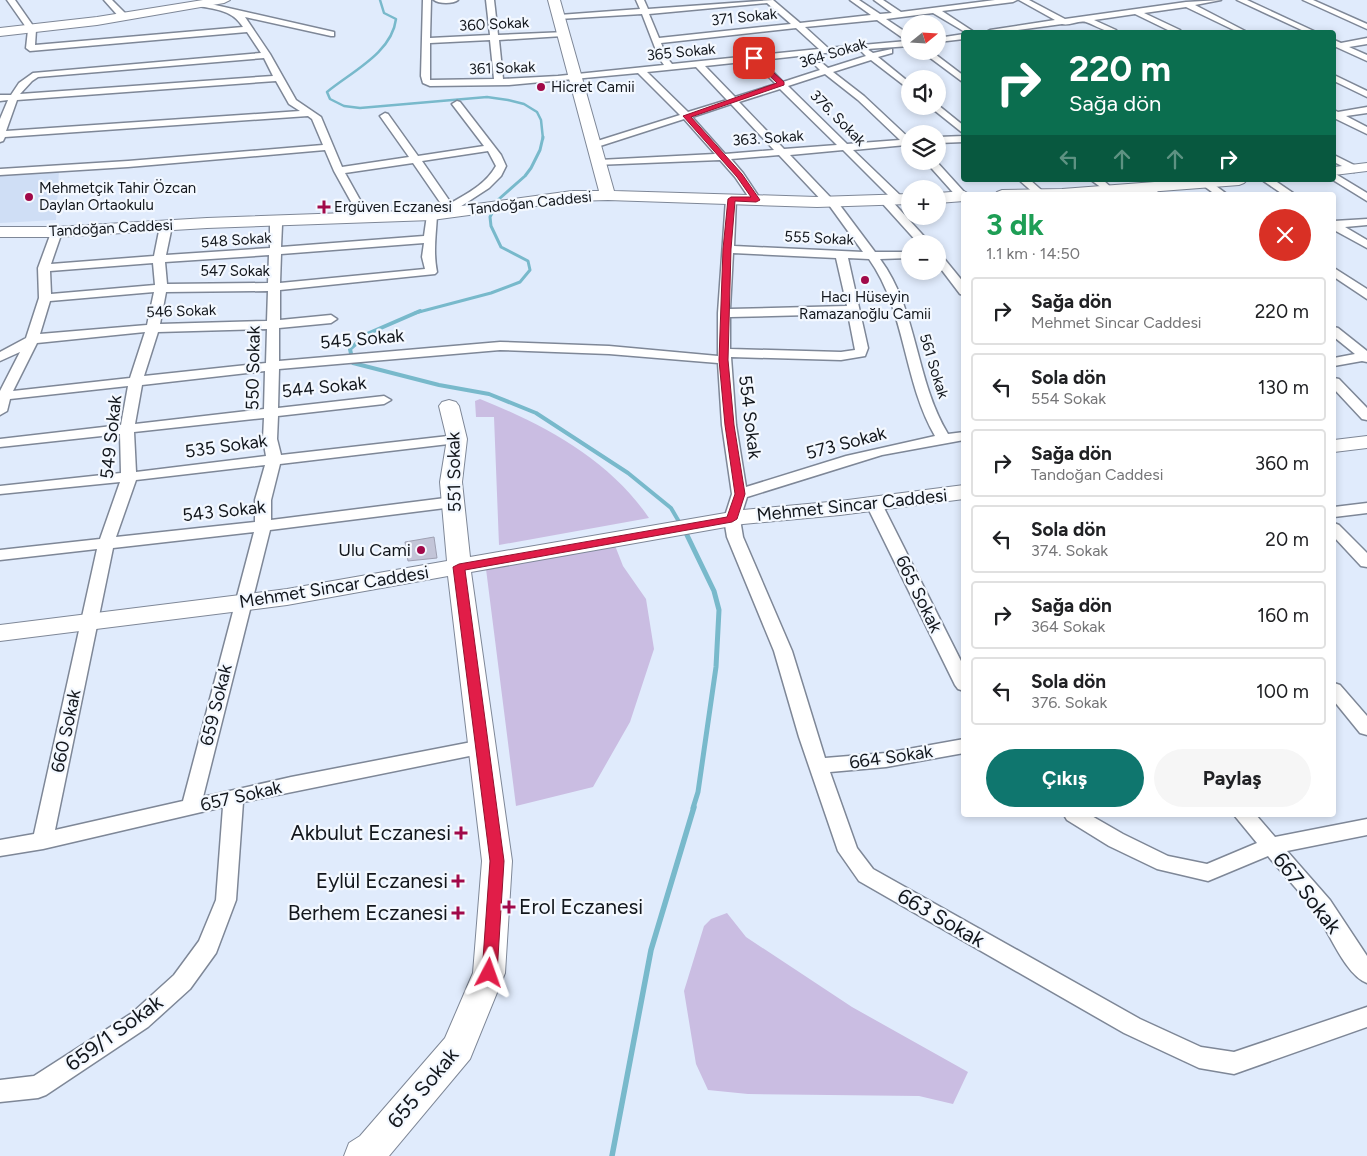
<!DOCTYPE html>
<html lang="tr">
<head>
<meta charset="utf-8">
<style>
  :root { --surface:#fff; --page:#f6f6f6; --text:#202124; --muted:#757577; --line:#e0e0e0; --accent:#0f766e }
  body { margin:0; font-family:Figtree,sans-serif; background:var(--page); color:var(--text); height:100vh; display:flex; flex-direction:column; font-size:19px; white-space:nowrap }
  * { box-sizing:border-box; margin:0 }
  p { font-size:16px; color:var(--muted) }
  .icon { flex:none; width:28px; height:28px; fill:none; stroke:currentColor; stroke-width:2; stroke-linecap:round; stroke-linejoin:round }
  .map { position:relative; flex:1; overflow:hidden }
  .panel { position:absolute; left:961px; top:192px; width:375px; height:625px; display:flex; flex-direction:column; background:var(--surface); border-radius:5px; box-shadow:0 2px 8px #0003 }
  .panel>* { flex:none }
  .hud { position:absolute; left:961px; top:30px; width:375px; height:152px; border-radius:5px; box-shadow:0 2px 8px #0003; background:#0b6e4f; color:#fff; overflow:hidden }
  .needle { width:32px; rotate:72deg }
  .controls { position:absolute; left:901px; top:15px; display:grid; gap:10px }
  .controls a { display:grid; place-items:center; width:45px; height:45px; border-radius:50%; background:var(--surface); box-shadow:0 2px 8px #0003; font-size:25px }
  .pin { position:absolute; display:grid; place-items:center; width:42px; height:42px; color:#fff; margin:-21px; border-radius:10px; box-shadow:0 2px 8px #0006 }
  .me { position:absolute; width:55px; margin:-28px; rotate:4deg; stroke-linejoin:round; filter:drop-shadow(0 0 4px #0008) }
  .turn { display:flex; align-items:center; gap:18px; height:105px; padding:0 25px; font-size:22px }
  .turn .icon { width:65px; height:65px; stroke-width:2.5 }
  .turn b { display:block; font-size:35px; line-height:42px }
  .lanes { display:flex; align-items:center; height:48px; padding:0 25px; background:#0003; justify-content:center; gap:25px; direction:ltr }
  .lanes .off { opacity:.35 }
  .round { display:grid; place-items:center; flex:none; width:52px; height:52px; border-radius:26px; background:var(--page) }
  .head { display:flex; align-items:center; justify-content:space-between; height:85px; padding:0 25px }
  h1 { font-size:30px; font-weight:700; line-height:38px; color:#1e9e55 }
  .action { display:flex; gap:10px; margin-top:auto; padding:10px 25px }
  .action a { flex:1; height:58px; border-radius:30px; background:var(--accent); color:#fff; font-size:20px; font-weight:700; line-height:58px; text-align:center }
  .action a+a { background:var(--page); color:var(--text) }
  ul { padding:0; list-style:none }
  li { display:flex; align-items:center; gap:15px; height:68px; margin:0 10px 8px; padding:0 15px; border:2px solid var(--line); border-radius:5px }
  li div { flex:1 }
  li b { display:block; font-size:19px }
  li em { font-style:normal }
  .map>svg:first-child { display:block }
  .built { fill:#cfdef5 }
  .green { fill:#cabde2 }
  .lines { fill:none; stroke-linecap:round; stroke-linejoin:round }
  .stream-far4 { stroke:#78b9cb; stroke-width:2.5 }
  .stream-far3 { stroke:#78b9cb; stroke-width:3 }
  .stream-far2 { stroke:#78b9cb; stroke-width:4 }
  .stream-far1 { stroke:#78b9cb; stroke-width:5 }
  .stream { stroke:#78b9cb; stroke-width:5.5 }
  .building { fill:#c3c5d8; stroke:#9fa1b3 }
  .street-casing { stroke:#7e8797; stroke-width:3 }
  .secondary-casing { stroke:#7e8797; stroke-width:2 }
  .street { fill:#fff; fill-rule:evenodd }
  .secondary { fill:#fff; fill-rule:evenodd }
  .route { fill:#e11d48; stroke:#92132f }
  .poi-dot { fill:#a10949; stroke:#f3f8ff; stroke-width:2 }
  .labels { text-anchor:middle; stroke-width:4.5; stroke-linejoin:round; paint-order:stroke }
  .far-street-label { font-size:15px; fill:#12161c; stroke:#f3f8ff }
  .far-poi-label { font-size:15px; fill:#12161c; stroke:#f3f8ff; text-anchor:start }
  .street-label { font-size:18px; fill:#12161c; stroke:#f3f8ff }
  .poi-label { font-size:18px; fill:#12161c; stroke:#f3f8ff; text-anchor:end }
  .near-poi-label { font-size:21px; fill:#12161c; stroke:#f3f8ff; text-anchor:end }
  .near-street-label { font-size:21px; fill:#12161c; stroke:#f3f8ff }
</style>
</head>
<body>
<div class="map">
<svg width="1367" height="1156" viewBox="0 0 1367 1156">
  <rect width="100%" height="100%" fill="#e0ebfc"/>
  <path class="built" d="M59,171l-3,49 -56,3v-49z"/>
  <path class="green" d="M480,399c63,25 130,61 169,119l-150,27 -5,-128h-18l-1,-16z
    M614,543l9,23 23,33 8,50 -24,73 -37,65 -77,19 -30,-237z
    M727,913l19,24 106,70 116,65 -15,32 -34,-8 -171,-2 -40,-4 -12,-26 -12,-73 20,-65 7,-7z"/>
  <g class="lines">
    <path class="stream-far4" d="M380,0l4,13 12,6c-4,34 -45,53 -69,73l3,7 14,7 16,2 127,-11 21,3 16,4 13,8 4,8 2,19"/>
    <path class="stream-far3" d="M415,313l76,-20 29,-11 10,-12 -2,-9 -27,-14 -10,-21 -1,-9 9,-18 26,-23 6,-8 9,-18 3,-13"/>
    <path class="stream-far2" d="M420,311l-53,23 -17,15 3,14 86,22 50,9 47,19 92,60 43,35 14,24"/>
    <path class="stream-far1" d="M685,531l29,60 5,19 -3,57 -18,125 -5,16"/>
    <path class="stream" d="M612,1156l39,-206 43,-143"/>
  </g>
  <path class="building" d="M434,537l3,21 -29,3 -3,-19z"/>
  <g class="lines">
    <defs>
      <path id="street" d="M7,0h8l21,30 -1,15 208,-18c-11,-17 -25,-17 -44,-21v-4h3l132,30v4h-3l-86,-19 25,37 26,46 25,17 21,50 67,-10 -29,-41 5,-3 3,1 30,42 66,-10 -32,-42 5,-3 3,1 41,53 5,11 -5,10 -12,12 -43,28 -5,-3 3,-5 -31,-45 -68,10 24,43 -5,3 -5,-3 -25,-45 -9,-21 -197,17 -128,8v-6l128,-8 195,-16 -11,-26 -4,-3 -303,21 -2,4 -3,1v-23l8,-19 -8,1v-6h11l8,-12 14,-10 228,-20 -14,-21 -217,19 -4,-3 2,-18zM264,58l9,18 -253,18 12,-13 6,-4zM276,81l13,23 11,7 -294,20 11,-31zM488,151l8,15c-10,18 -28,27 -45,37l-29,-42z
        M104,0h8l14,14v4h-6z
        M423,0h8l-1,38 60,-3 -4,-35h8l4,35 68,-3v4h-3l-64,4 4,39 55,-3 106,-11 -5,-7 -17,-44 -83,5 -4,-2 4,-2 81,-6 -4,-9h8l4,9 125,-9 27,23 71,-8 -21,-15h9l21,14 12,-1 -18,-13h9l18,12 94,-12h22l-4,2 -71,9 32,21h-9l-32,-19 -47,6 24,16v11l-43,3 6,4 19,-4v4l-14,4 32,26v7l-39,-30 -38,12 31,24 46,43v8l-4,-2 -53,5 50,48 1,2 -1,2h-8l-52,-52 -53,5 42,44 4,1 39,52h35v6l-30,1c38,51 35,121 68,175l16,-2v8l-82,15 -135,42 -7,22 3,18 49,114 33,107 61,-5 78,-14v14l-78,14 -56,5 27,76 16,21 267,150 61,28 33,5 133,-45v20l-133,47 -35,-6 -75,-35 -265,-152 -21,-30 -39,-114 -25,-86 -47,-114 -3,-18 8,-25 -10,-69 -4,-62 -109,-9 -109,-4 -221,19 -1,39 106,-12 7,4 -7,4 -106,12 -1,23 4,16 176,-20 5,1 2,3 -2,3 -5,1 -177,21 -9,36v20l182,-23 5,2 3,3 -3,3 -5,2 -183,23 -67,267 88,-20 191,-37 7,2 2,5 -2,5 -246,50 -7,98 -20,53 -26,36 -42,38 -102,68 -8,3 -38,4v-22l34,-4 98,-63 42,-38 25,-34 17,-41 7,-93 -180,42 -43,7v-16l34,-6 63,-285 -97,11v-10l100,-11 20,-57 -120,12v-8l121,-13 -1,-39 -120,13v-8l121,-14 7,-39 -118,13 -3,12 -7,4v-24l20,-39 -20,9v-9l26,-14 13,-40 -1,-30 14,-38 4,-1 6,3 -11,32 103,-8 5,-25 6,-8 4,-1 6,3 -4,6 -5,24 104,-7v-23l4,-7 4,-1 5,3 -1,5 -1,22 143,-11 3,-21 1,-2h8l1,2c-1,20 -4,37 0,57l-2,2 -155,16v30l51,-5 6,4 -6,4 -52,5v33l221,-19 109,4 109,10v-43l8,-114 5,-3 5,3 -2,47 129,6 -34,-47 -4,-1 -46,-49 -48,4 12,14 18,27 -5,3 -4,-1 -17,-25 -15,-17 -125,5 -1,-2 5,-3 116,-6 -31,-35 -87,28h-6v-4l89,-28 -42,-42 -129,12 -79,1 -7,-3 -2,-7zM767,3l24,21 -132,14 -10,-24zM877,20l30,21 -79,7 -23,-21zM796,28l23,21 -147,15 -5,-6 -6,-15zM490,40l4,39 -64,1v-37zM862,49l-1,2 5,5 -38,12 -6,-5h-6l-1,2 5,5 -37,12 -22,-22zM752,61l24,23 -41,13 -30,-31zM696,67l31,33 -39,12 -41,-40zM825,74l33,26 42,40 -53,4 -59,-58zM780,89l57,56 -53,4 -45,-47zM731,104l43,46 -49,4 -33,-37zM424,243l-2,14 3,12 -145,14 1,-29zM733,253l103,5 11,48 -117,3zM269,255l-1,28 -101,1 -2,-22zM848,258l21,1c37,52 34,122 66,177l-89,20 -100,31 -10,-62 -5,-68 110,3 24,-4 3,-8zM153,263l2,22 -104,9 -1,-23zM268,291l-1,30 -107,3 6,-32zM154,292l-7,33 -107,9 10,-33zM848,314l7,36 -14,2 -111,-3v-32zM267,329l-1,34 -122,13 14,-44zM145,332l-15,46 -117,13 24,-48zM265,371l-1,38 -129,15 7,-39zM264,418l-1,21 3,17 -130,16 -2,-40zM265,465l-10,35v22l-139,15 20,-57zM254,532l-71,269 -128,29 58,-282z
        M434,0h24c-5,4 -19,4 -24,0z
        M1019,0h10l36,19 121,-17 35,-2 -26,5 52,27h-9l-52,-25 -42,6 36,17 1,2h-9l-37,-18 -41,6 22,10 1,2c-13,0 -20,-6 -31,-10 -8,-2 -16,4 -24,2l-58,8h-18l4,-2 65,-10z
        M1237,0h10l69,32h-10z
        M1303,0h10l54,24v5z
        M964,34v5l-26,3v-4z
        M1367,38v6l-18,3 18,8v6l-33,-15v-6l7,3z
        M921,51h10l33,25v7z
        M1334,75l33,16v6l-33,-16z
        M938,105l26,21v8l-35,-28z
        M1367,107v6l-21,3 21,11v7l-33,-16v-8l4,2z
        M964,136v6l-26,1v-6z
        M1334,155l24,12 1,2 -5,3 -20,-10z
        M925,161h11l30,33 -2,5 -6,-1z
        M1334,173l33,20v8l-34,-21z
        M1019,180h11l17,15h-11z
        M1091,180h12l12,11 -5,3z
        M1196,180h12l20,15h-12z
        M1262,180h12l22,15h-12z
        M1148,185l4,1 9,9h-11l-7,-7z
        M886,198l4,1 41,45h-12l-37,-41 -1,-2 1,-2z
        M1367,219v6l-22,2 22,13v8l-33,-18v-9z
        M938,255l4,1 22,27v12l-4,-1 -22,-29z
        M1334,268l33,21v10l-33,-22z
        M1334,327l4,1 29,23v11l-5,-1 -28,5v-8l21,-4 -21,-17z
        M1334,378l5,1 28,29v12l-5,-1 -28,-30z
        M874,499l5,2 3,3 82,163v24l-6,-2 -3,-4 -89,-181 3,-3z
        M1367,503v10l-33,4v-10z
        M1334,523l5,2 28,28v14l-6,-1 -27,-29z
        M1334,683l6,2 27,31v19l-7,-2 -26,-32z
        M1064,815h26l33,19 45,22 39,8 50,-21 -23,-28h22l19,22 92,-18v16l-80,16 43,49 37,56v27c-22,-8 -38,-52 -52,-71 -14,-20 -32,-37 -47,-56l-60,25 -51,-12 -48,-23 -42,-26z"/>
      <path id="secondary" d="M203,0h27l-6,3 -127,22 -97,11v-8l97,-11z
        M548,0h12l54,191 203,6 93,-3v10l-93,3 -209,-7 -36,1 -140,19 -225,8 -151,9h-56v-10h56l151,-9 225,-8 140,-19h27z
        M1367,163v8l-33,4v-8z
        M1181,180h66l-3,3 -5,2 -131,10h-114l3,-3 5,-2 60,-1z
        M964,191l7,4h-7v6l-26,2v-10z
        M449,400l7,2 3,4 8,33 -5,43 8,75 273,-47 97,-9 124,-16v14l-124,16 -97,9 -272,48 41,289 -7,112 -35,86 -81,97h-45l5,-13 11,-7 85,-98 28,-65 9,-112 -34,-285 -161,29 -287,36v-16l287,-36 160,-28 -7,-79 7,-43 -8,-33 3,-4z
        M1367,436v12l-33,4v-12z"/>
    </defs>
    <use href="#street" class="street-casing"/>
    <use href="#secondary" class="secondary-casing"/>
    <use href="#street" class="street"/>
    <use href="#secondary" class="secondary"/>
  </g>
  <path class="route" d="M752,57h4l28,25v3l-93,32 51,57 18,26 -4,2 -21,-1 -4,48 -3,111 6,65 11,69 -8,25 -5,3 -267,48 39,291 -7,112 -2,5 -6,1 -5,-1 -2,-5 8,-112 -37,-294 6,-3 268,-47 8,-23 -10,-69 -6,-65 4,-111 5,-50 3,-2h20l-14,-20 -54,-61 94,-33 -25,-24z"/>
  <g class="poi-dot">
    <circle cx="541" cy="87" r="5"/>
    <circle cx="29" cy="197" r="5"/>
    <path d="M321.5 199.5h5v5h5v5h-5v5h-5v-5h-5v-5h5z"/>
    <circle cx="865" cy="280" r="5"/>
    <circle cx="421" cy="550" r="5"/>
    <path d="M458.5 825.5h5v5h5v5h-5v5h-5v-5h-5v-5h5z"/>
    <path d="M455.5 873.5h5v5h5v5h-5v5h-5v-5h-5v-5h5z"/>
    <path d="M506.5 899.5h5v5h5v5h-5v5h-5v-5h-5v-5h5z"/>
    <path d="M455.5 905.5h5v5h5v5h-5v5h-5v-5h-5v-5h5z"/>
  </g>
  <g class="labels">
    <g class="far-street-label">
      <text transform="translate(744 17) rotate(-6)" y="5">371 Sokak</text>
      <text transform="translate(494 24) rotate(-3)" y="5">360 Sokak</text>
      <text transform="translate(681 52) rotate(-6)" y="5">365 Sokak</text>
      <text transform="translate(833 53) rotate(-17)" y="5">364 Sokak</text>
      <text transform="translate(502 68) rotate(-2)" y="5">361 Sokak</text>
      <text transform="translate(838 118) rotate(45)" y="5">376. Sokak</text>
      <text transform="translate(768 138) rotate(-4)" y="5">363. Sokak</text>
      <text transform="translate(530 203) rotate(-6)" y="5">Tandoğan Caddesi</text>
      <text transform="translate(111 228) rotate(-3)" y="5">Tandoğan Caddesi</text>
      <text transform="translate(819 238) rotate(3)" y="5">555 Sokak</text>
      <text transform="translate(236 240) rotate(-4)" y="5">548 Sokak</text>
      <text x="235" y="276">547 Sokak</text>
      <text transform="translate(181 311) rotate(-2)" y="5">546 Sokak</text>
      <text transform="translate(934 366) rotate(73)" y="5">561 Sokak</text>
    </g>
    <g class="far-poi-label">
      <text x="551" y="92">Hicret Camii</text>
      <text x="39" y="193">Mehmetçik Tahir Özcan<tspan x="39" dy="17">Daylan Ortaokulu</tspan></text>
      <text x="334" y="212">Ergüven Eczanesi</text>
      <text x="865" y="302" text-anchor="middle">Hacı Hüseyin<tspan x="865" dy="17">Ramazanoğlu Camii</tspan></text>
    </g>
    <g class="street-label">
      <text transform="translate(362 339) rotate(-5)" y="6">545 Sokak</text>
      <text transform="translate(253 368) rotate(-89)" y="6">550 Sokak</text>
      <text transform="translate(324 387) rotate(-6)" y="6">544 Sokak</text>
      <text transform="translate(750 417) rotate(83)" y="6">554 Sokak</text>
      <text transform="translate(111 437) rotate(-84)" y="6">549 Sokak</text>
      <text transform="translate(846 443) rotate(-15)" y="6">573 Sokak</text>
      <text transform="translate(226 446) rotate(-8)" y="6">535 Sokak</text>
      <text transform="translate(454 472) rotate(-91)" y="6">551 Sokak</text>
      <text transform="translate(852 505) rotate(-6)" y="6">Mehmet Sincar Caddesi</text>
      <text transform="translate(224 511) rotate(-6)" y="6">543 Sokak</text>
      <text transform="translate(334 587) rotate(-9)" y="6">Mehmet Sincar Caddesi</text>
      <text transform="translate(919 594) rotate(64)" y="6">665 Sokak</text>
      <text transform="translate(216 705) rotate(-76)" y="6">659 Sokak</text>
      <text transform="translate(66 731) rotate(-78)" y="6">660 Sokak</text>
      <text transform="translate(891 757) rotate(-8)" y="6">664 Sokak</text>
      <text transform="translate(241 796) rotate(-13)" y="6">657 Sokak</text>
    </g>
    <g class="poi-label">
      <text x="411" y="556">Ulu Cami</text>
    </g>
    <g class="near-poi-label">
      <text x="451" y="840">Akbulut Eczanesi</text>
      <text x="448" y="888">Eylül Eczanesi</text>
      <text x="519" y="914" text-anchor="start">Erol Eczanesi</text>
      <text x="448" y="920">Berhem Eczanesi</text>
    </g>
    <g class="near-street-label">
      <text transform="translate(1307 893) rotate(52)" y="7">667 Sokak</text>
      <text transform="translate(941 918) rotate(30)" y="7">663 Sokak</text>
      <text transform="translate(114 1033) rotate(-36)" y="7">659/1 Sokak</text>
      <text transform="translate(423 1088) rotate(-50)" y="7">655 Sokak</text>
    </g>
  </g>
</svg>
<div class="controls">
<a><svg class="needle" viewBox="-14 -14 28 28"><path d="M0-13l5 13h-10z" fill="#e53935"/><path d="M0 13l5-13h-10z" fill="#757577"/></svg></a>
<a><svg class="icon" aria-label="sound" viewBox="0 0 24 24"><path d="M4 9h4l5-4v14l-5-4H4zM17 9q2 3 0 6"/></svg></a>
<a><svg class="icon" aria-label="layers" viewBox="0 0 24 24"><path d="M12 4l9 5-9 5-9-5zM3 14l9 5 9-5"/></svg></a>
<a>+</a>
<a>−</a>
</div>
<div class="pin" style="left:754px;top:58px;background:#d93025"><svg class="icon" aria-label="arrive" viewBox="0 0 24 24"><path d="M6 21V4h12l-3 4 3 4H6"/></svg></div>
<svg class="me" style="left:489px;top:973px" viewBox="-20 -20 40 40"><path d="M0-17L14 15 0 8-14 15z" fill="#e11d48" stroke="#fff" stroke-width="4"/></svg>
<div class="hud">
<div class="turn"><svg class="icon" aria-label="right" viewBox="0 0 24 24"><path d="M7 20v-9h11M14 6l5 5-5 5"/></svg><div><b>220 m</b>Sağa dön</div></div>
<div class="lanes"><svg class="icon off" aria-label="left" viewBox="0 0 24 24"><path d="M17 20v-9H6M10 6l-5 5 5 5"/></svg><svg class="icon off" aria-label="ahead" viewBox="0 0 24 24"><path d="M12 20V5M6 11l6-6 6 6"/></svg><svg class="icon off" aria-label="ahead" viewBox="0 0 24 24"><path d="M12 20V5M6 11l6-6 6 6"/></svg><svg class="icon" aria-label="right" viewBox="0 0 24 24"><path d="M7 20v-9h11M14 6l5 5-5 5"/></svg></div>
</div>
<section class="panel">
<div class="head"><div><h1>3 dk</h1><p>1.1 km · 14:50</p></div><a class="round" style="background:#d93025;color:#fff"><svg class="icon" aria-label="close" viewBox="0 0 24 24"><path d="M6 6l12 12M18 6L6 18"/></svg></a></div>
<ul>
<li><svg class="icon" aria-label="right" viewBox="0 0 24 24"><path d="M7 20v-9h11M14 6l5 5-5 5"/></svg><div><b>Sağa dön</b><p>Mehmet Sincar Caddesi</p></div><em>220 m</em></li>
<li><svg class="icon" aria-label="left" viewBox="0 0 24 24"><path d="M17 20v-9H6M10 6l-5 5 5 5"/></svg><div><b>Sola dön</b><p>554 Sokak</p></div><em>130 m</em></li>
<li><svg class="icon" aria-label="right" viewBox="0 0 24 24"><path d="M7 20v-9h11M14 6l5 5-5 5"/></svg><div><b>Sağa dön</b><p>Tandoğan Caddesi</p></div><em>360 m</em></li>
<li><svg class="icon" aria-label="left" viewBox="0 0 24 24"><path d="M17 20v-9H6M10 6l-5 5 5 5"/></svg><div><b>Sola dön</b><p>374. Sokak</p></div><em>20 m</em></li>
<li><svg class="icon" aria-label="right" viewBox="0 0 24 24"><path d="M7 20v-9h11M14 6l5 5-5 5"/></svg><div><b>Sağa dön</b><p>364 Sokak</p></div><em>160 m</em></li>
<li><svg class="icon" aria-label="left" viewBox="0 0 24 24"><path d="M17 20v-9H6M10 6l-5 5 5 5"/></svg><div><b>Sola dön</b><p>376. Sokak</p></div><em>100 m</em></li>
</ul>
<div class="action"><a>Çıkış</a><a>Paylaş</a></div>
</section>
</div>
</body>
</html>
